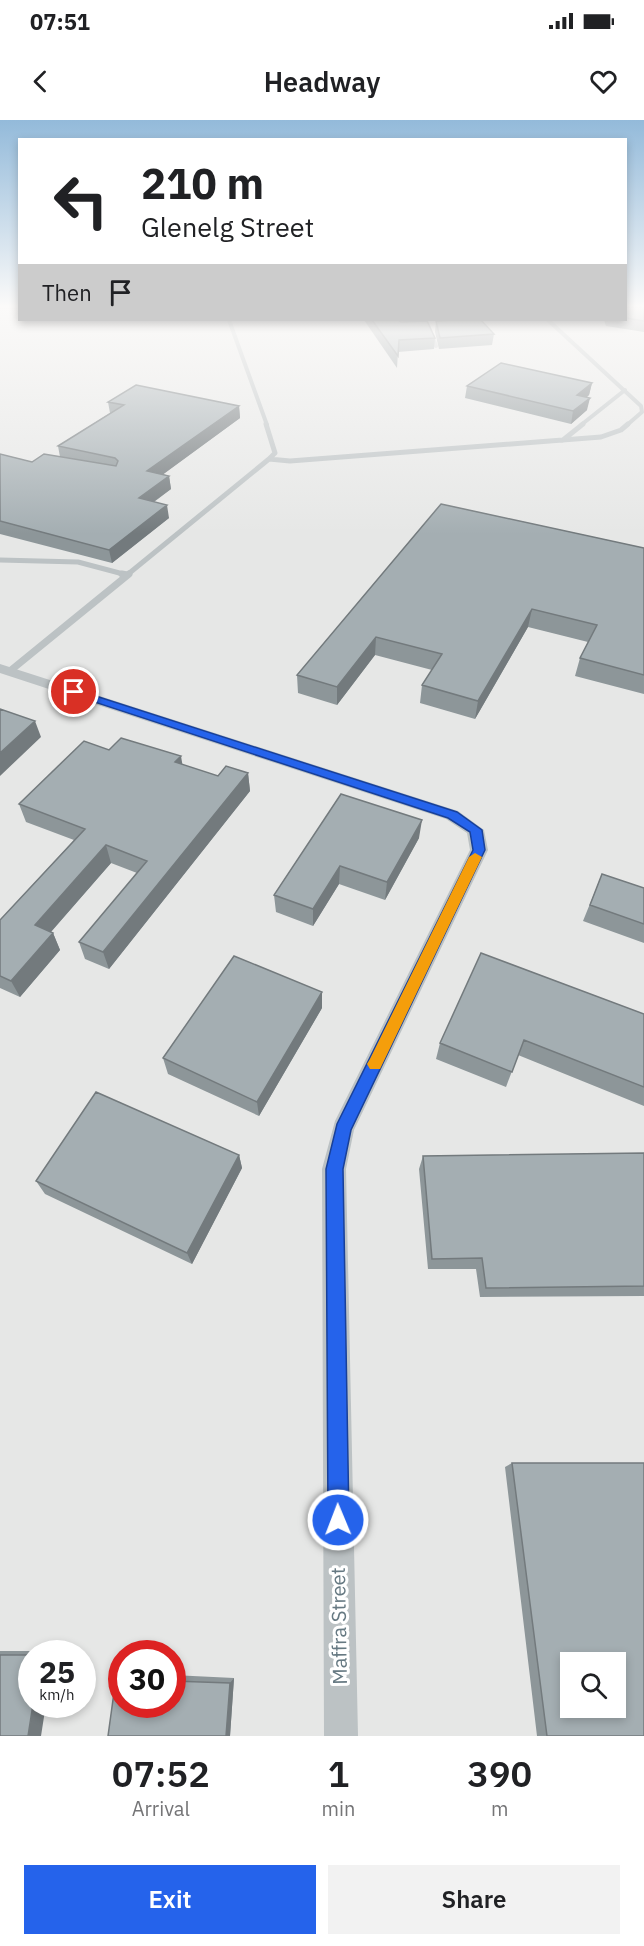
<!DOCTYPE html>
<html lang="en">
<head>
<meta charset="utf-8">
<style>
  :root { --surface:#fff; --page:#f2f2f2; --text:#202124; --muted:#757577; --accent:#2563eb }
  body { margin:0; font-family:"IBM Plex Sans",sans-serif; background:var(--page); color:var(--text); height:100vh; display:flex; flex-direction:column; font-size:22px; white-space:nowrap }
  * { box-sizing:border-box; margin:0 }
  p { font-size:20px; color:var(--muted) }
  .icon { flex:none; width:33px; height:33px; fill:none; stroke:currentColor; stroke-width:2; stroke-linecap:round; stroke-linejoin:round }
  .map { position:relative; height:1616px; overflow:hidden }
  .sheet { display:flex; flex-direction:column; background:var(--surface); flex:1 }
  .sheet>* { flex:none }
  .top-card { position:absolute; left:18px; top:18px; width:609px; height:183px; border-radius:0px; box-shadow:0 3px 9px #0003; background:#fff; color:var(--text); overflow:hidden }
  .controls { position:absolute; left:560px; top:1532px; display:grid; gap:12px }
  .controls a { display:grid; place-items:center; width:66px; height:66px; border-radius:0px; background:var(--surface); box-shadow:0 3px 9px #0003; font-size:30px }
  .speed { position:absolute; left:18px; top:1520px; display:flex; gap:12px; font-size:30px; font-weight:700; text-align:center }
  .speed>* { display:grid; place-content:center; width:78px; height:78px; border-radius:50%; background:var(--surface); box-shadow:0 3px 9px #0003; line-height:1 }
  .speed small { font-size:15px; font-weight:400 }
  .speed .limit { border:9px solid #d22; background:#fff; color:#111 }
  .pin { position:absolute; display:grid; place-items:center; width:51px; height:51px; color:#fff; margin:-26px; border:3px solid #fff; border-radius:50%; box-shadow:0 2px 6px #0007 }
  .me { position:absolute; width:66px; margin:-33px; rotate:359deg; stroke-linejoin:round; filter:drop-shadow(0 0 4px #0008) }
  .turn { display:flex; align-items:center; gap:21px; height:126px; padding:0 24px; font-size:27px }
  .turn .icon { width:78px; height:78px; stroke-width:2.5 }
  .turn b { display:block; font-size:42px; line-height:51px }
  .then { display:flex; align-items:center; height:57px; padding:0 24px; background:#0003; gap:12px; font-size:22px }
  .eta { display:flex; justify-content:space-evenly; align-items:center; height:102px; text-align:center }
  .eta b { font-size:36px; font-weight:600; line-height:42px }
  .button { display:flex; gap:12px; margin-top:auto; padding:12px 24px }
  .button a { flex:1; height:69px; border-radius:0px; background:var(--accent); color:#fff; font-size:24px; font-weight:600; line-height:69px; text-align:center }
  .button a+a { background:var(--page); color:var(--text) }
  .status { display:flex; justify-content:space-between; align-items:center; height:42px; padding:0 30px; background:var(--surface); direction:ltr }
  .status svg { height:16px; fill:currentColor }
  header { display:flex; justify-content:space-between; align-items:center; height:78px; padding:0 24px; background:var(--surface); font-size:27px; font-weight:600 }
  .map>svg:first-child { display:block }
  .built { fill:#e6e7e6; fill-rule:evenodd }
  .lines { fill:none; stroke-linecap:round; stroke-linejoin:round }
  .lane-far2 { stroke:#bcc2c4; stroke-width:4 }
  .lane-far1 { stroke:#bcc2c4; stroke-width:5 }
  .lane { stroke:#bcc2c4; stroke-width:7 }
  .street { fill:#bcc2c4; fill-rule:evenodd }
  .wall { fill:#8d9699 }
  .shaded-wall { fill:#737a7d }
  .building { fill:#a4aeb2; stroke:#737a7d; stroke-width:1.5; fill-rule:evenodd }
  .route { fill:#2563eb; stroke:#184099; stroke-width:1.5 }
  .slow { fill:#f59e0b }
  .labels { text-anchor:middle; stroke-width:6; stroke-linejoin:round; paint-order:stroke }
  .near-street-label { font-size:20px; fill:#667982; stroke:#fff }
</style>
</head>
<body>
<div class="status"><b>07:51</b><svg viewBox="0 0 49 12"><path d="M0 12V9h3v3zM5 12V6h3v6zM10 12V3h3v9zM15 12V0h3v12zM26 1h20v11H26zM47 4h2v5h-2z"/></svg></div>
<header><svg class="icon" aria-label="back" viewBox="0 0 24 24"><path d="M15 5l-7 7 7 7"/></svg>Headway<svg class="icon" aria-label="heart" viewBox="0 0 24 24"><path d="M12 20l-8-8c-3-5 5-10 8-4 3-6 11-1 8 4z"/></svg></header>
<div class="map">
<svg width="644" height="1616" viewBox="0 0 644 1616">
  <rect width="100%" height="100%" fill="#f6f5f2"/>
  <path class="built" d="M0,187h19l1,13h606l18,-13v1429h-644zM32,1533h50v51h-50zM122,1533h50v51h-50zM570,1542h45v45h-45z"/>
  <g class="lines">
    <path class="lane-far2" d="M229,200l38,105
      M426,200l10,26
      M548,200l93,86 1,6 -15,13
      M581,305l44,-35"/>
    <path class="lane-far1" d="M266,304l9,29 -6,6 21,2 311,-24 20,-7 7,-6
      M563,320l20,-16
      M0,440l78,2 49,13
      M127,455l142,-116"/>
    <path class="lane" d="M122,454l5,1
      M10,551l119,-97"/>
    <path class="street" d="M0,544l458,147 26,19 4,20 -134,280 -8,39 12,567h-34l-2,-567 13,-48 135,-271 -3,-17 -21,-14 -446,-146z"/>
  </g>
  <path class="wall" d="M626,187h18v25l-38,-6 -2,-6h22z
    M364,200h34l3,2 34,16 -1,11 -36,3 -1,16z
    M444,200h37l13,14 -2,11 -53,4 -4,-17 1,-11 9,-1z
    M592,263l-3,12 -3,3 1,12 -16,14 -106,-26 2,-12z
    M108,282l131,4 1,12 -77,56 6,2 2,13 -17,13 15,16 -57,45 -112,-29v-80l32,8 28,-5 -2,-11 52,-33z
    M441,384l203,44v146l-69,-18 5,-18 8,-16 -60,-15 -53,92 -55,-16 2,-18 10,-15 -57,-15 -38,50 -39,-12 -1,-18z
    M109,630l74,15 35,11 30,-3 2,18 -141,178 -24,-10 -6,-17 58,-69 -26,-10 -60,69 2,1 7,17 -40,47 -20,-9v-68l74,-80 -48,-18 -7,-18z
    M341,674l78,44 -34,62 -46,-16 -26,42 -37,-14 -2,-17z
    M602,754l42,14v55l-61,-22z
    M322,888l-63,108 -91,-42 -5,-16z
    M644,894v92l-126,-51 -12,32 -70,-28 4,-16z
    M644,1033v143l-164,1 -4,-28h-48l-9,-100 4,-13z
    M239,1035l3,13 -50,96 -147,-70 -9,-13z
    M512,1343l132,273h-107l-32,-269z
    M0,1531h54l-1,2h-21v51l-32,32z
    M122,1555v29h50v-29l62,3 -4,58h-122l8,-58z"/>
  <path class="shaded-wall" d="M592,263l-3,12 -15,12 3,-12z
    M590,278l-3,12 -16,14 2,-13z
    M239,286l1,12 -90,66 -3,-13z
    M169,356l2,13 -30,22 -2,-13z
    M167,385l2,13 -57,45 -3,-13z
    M532,489l-4,18 -53,92 3,-18z
    M376,517l-1,18 -38,50v-18z
    M35,601l6,16 -41,39v-23z
    M181,636l3,18 -9,-12z
    M248,653l2,18 -141,178 -6,-17z
    M422,700l-3,18 -34,62 2,-18z
    M106,725l5,18 -69,79 -7,-17z
    M340,746l-1,18 -26,42v-17z
    M53,813l7,17 -40,47 -9,-16z
    M322,872v16l-63,108 -2,-14z
    M239,1035l3,13 -50,96 -5,-11z
    M234,1558l-4,58h-4l4,-53z
    M33,1584h13l-5,32h-13z"/>
  <path class="building" d="M626,187h18v14l-18,-3z
    M372,200h26l3,2 26,-1 8,17 -36,2 -1,16z
    M455,200h26l13,14 -54,4 -4,-17z
    M501,243l91,20 -15,12 13,3 -17,13 -106,-25z
    M136,265l103,21 -92,65 22,5 -30,22 28,7 -58,45 -109,-29v-67l32,8 12,-8 72,12 2,-5 -3,-3 -57,-12 66,-41 -16,-3z
    M441,384l203,44v127l-64,-17 17,-33 -65,-16 -54,92 -56,-16 20,-31 -66,-17 -39,50 -40,-12z
    M0,589l35,12 -35,32z
    M121,618l60,18 -6,6 43,14 8,-10 22,7 -145,179 -24,-10 68,-81 -41,-16 -71,80 18,8 -42,48 -11,-5v-56l85,-91 -66,-25 65,-63 25,9z
    M341,674l81,26 -35,62 -47,-16 -27,43 -39,-14z
    M602,754l42,14v36l-54,-19z
    M481,833l163,61v73l-120,-47 -12,32 -72,-29z
    M234,836l88,36 -65,110 -94,-44z
    M96,972l143,63 -52,98 -151,-72z
    M644,1033v133l-158,2 -4,-30 -50,1 -9,-103z
    M512,1343h132v273h-97zM570,1542h45v45h-45z
    M0,1535h32v49h1l-5,32h-28z
    M116,1558h6v26h50v-23l58,2 -4,53h-118z"/>
  <linearGradient id="sky" x2="0" y2="1"><stop stop-color="#93bada"/><stop offset="0.45" stop-color="#fbfaf9"/><stop offset="1" stop-color="#fbfaf9" stop-opacity="0"/></linearGradient>
  <rect width="644" height="414" fill="url(#sky)"/>
  <path class="route" d="M74,569l383,123 25,18 3,20 -134,280 -8,39 6,351 -3,7 -8,4 -7,-4 -3,-7 -2,-351 11,-45 136,-274 -3,-18 -22,-14 -378,-124 -1,-2z"/>
  <path class="slow" d="M475,733l7,4 -102,212h-10l-3,-5 3,-5 99,-202z"/>
  <g class="labels">
    <g class="near-street-label">
      <text transform="translate(339 1506) rotate(-91)" y="7">Maffra Street</text>
    </g>
  </g>
</svg>
<div class="controls">
<a><svg class="icon" aria-label="search" viewBox="0 0 24 24"><circle cx="10" cy="10" r="6"/><path d="M15 15l6 6"/></svg></a>
</div>
<div class="speed"><div>25<small>km/h</small></div><div class="limit">30</div></div>
<div class="pin" style="left:74px;top:572px;background:#d93025"><svg class="icon" aria-label="arrive" viewBox="0 0 24 24"><path d="M6 21V4h12l-3 4 3 4H6"/></svg></div>
<svg class="me" style="left:338px;top:1400px" viewBox="-20 -20 40 40"><circle r="17" fill="#2563eb" stroke="#fff" stroke-width="3"/><path d="M0-11L8 9 0 5-8 9z" fill="#fff"/></svg>
<div class="top-card">
<div class="turn"><svg class="icon" aria-label="left" viewBox="0 0 24 24"><path d="M17 20v-9H6M10 6l-5 5 5 5"/></svg><div><b>210 m</b>Glenelg Street</div></div>
<div class="then">Then<svg class="icon" aria-label="arrive" viewBox="0 0 24 24"><path d="M6 21V4h12l-3 4 3 4H6"/></svg></div>
</div>
</div>
<section class="sheet">
<div class="eta">
<div><b>07:52</b><p>Arrival</p></div>
<div><b>1</b><p>min</p></div>
<div><b>390</b><p>m</p></div>
</div>
<div class="button"><a>Exit</a><a>Share</a></div>
</section>
</body>
</html>
